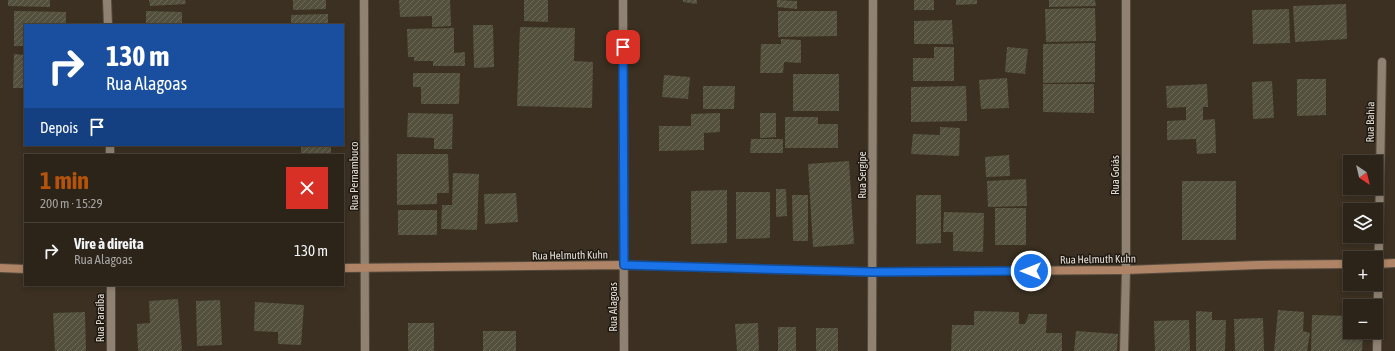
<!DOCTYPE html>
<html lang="pt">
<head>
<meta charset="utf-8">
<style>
  :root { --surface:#2c2419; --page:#383026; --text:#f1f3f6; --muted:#a6a4a2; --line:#484138; --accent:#b45309 }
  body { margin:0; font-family:"Asap Condensed",sans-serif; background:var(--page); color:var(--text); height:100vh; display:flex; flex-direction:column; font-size:15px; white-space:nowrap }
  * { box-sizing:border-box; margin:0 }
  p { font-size:13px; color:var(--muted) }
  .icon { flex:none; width:22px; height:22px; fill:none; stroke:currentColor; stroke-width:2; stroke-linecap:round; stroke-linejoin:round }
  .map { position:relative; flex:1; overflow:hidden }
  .details { position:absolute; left:24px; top:154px; width:320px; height:132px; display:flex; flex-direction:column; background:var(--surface); border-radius:0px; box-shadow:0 2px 6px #0003,0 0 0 1px var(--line) }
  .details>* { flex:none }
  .top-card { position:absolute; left:24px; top:24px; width:320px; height:122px; border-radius:0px; box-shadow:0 2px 6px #0003,0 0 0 1px var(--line); background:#1a4fa0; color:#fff; overflow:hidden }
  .needle { width:26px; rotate:145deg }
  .fabs { position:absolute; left:1343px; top:155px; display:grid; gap:8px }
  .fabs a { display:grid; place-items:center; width:40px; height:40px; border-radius:0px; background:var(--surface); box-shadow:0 2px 6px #0003,0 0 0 1px var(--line); font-size:20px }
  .pin { position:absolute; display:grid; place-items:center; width:34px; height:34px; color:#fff; margin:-17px; border-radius:8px; box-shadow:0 2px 6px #0006 }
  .me { position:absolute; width:44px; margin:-22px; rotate:270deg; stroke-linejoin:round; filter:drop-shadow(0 0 3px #0008) }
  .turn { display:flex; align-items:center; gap:14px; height:84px; padding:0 16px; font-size:18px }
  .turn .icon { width:52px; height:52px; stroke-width:2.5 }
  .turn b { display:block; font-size:28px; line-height:34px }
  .then { display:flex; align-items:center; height:38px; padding:0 16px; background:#0003; gap:8px; font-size:15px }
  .round { display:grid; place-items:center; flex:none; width:42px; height:42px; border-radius:0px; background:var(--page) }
  .overview { display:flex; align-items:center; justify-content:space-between; height:68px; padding:0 16px }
  h1 { font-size:24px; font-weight:700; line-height:30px; color:var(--accent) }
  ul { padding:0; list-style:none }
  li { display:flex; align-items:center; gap:12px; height:56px; padding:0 16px; border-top:1px solid var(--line) }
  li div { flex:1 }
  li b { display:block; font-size:15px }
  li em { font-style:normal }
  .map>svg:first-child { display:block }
  .building { fill:url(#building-hatch) }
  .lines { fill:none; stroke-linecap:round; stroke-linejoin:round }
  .minor-casing { stroke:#544b3e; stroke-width:10 }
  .secondary-casing { stroke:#544b3e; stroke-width:10 }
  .minor { stroke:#8f8272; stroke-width:8 }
  .secondary { stroke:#ae8366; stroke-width:8 }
  .route-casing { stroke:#114b97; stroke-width:10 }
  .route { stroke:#1a73e8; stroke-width:7 }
  .labels { text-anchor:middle; stroke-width:3; stroke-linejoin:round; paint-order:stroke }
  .street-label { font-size:11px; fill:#e4dcd3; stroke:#1e1912 }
</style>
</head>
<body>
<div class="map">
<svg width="1395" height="351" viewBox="0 0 1395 351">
  <defs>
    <pattern id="building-hatch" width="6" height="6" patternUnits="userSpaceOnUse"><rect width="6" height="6" fill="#53513e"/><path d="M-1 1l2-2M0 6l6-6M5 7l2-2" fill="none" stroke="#6c6959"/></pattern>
  </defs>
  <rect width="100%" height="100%" fill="#3b3021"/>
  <path class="building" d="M8,0h42v7l-42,-1z
    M149,0h36l1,4 -36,2z
    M293,0h33v9l-33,1z
    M399,0h51l1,26 -19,1v-11l-32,1z
    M524,0h24v22l-24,-1z
    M683,0h14v4l-14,-2z
    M777,0l20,1v8l-20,-2z
    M914,0h20v10h-20z
    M956,0h21v4l-21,1z
    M1049,0h46l1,6 -47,1z
    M1346,4l1,35 -52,3 -2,-36z
    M1095,8l1,33 -50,1 -1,-33z
    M1289,9l1,34 -37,1 -1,-34z
    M14,11l52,1v13h-41v21h-11z
    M146,11l36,1v13h-36z
    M778,11h59v25l-59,1z
    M328,14v11h-37v-10z
    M952,20l1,24h-39v-23z
    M473,25h20l1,42 -20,1z
    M520,27l55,1 -1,33 19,1 -1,46 -75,-2z
    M454,28v25l11,-1v14h-32v-5h-19v-4h-6l-1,-28z
    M781,39l20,1v23l-17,-1 -1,11h-23l1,-29h20z
    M1095,43v39l-52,1v-39z
    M934,47h20v34h-41v-23h21z
    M1007,47l21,2 -3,25 -20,-2z
    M14,54l11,1v33h-12z
    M413,73h47l-1,31h-38v-17h-8z
    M793,74h46v37h-46z
    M664,75l26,2 -2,22 -26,-2z
    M1007,78l2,30 -28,1 -2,-29z
    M1297,79h29v36l-29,1z
    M1272,81l2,37 -21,1 -1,-37z
    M1043,84h51v29l-51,-1z
    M1207,84l1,23h-5v13l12,-1 1,34 -19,1 -1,-15 -29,1v-19l19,-1v-13l-19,1 -1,-22z
    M703,86h32l-1,23h-31z
    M966,86l1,35 -56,1v-35z
    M408,113l45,1 -1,35h-18v-11l-27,-1z
    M720,113v19l-16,1v17l-45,1v-25h32v-12z
    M760,113h16v24l-16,1z
    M785,117h33v7h20v24h-53z
    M940,127l20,1 -1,28 -48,-2 2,-20 27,1z
    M751,139h32v14h-33z
    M301,145l30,1v9h-30z
    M397,154h51l1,39h-12v11l-40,1z
    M1009,155l1,21 -24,1 -1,-20z
    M849,161l5,83 -41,3 -5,-83z
    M453,173l26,1 -2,56 -36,-1 1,-24h10z
    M1026,179l1,27 -39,1 -1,-26z
    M1182,181h54v59h-54z
    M776,189h10l1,27 -11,1z
    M727,190v53l-36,1v-53z
    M736,192h34v46l-34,1z
    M516,193l2,29 -33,2 -1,-30z
    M792,195h16v46h-15z
    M916,195h25v48l-25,1z
    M995,208h31v37h-31z
    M398,210h39v25h-39z
    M944,212l40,1 -1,39 -30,-1v-19h-10z
    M178,299l4,52h-44l-1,-27 13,-1 -1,-22z
    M220,300l2,45 -25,1 -1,-45z
    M255,302l49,3 -3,40 -23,-1v-12l-24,-1z
    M1278,310l26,2 -1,19 7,2 -3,18h-33z
    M974,311l45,1v12h6l4,-10h18l-1,19h16v18h-111l1,-26h22z
    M1196,311l16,1v8h14l-1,31h-29z
    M85,312l1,39h-31l-2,-38z
    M1312,315l38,1v16h13l-1,19h-51z
    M1263,318l1,33h-29l-1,-32z
    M1189,320l1,31h-35l-1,-30z
    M408,323h26v28h-26z
    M758,323l1,28h-22l-2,-27z
    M778,327h18v24h-18z
    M816,328h22v23h-22z
    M483,331h33v20h-33z
    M1076,331l42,3 -1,17h-43z"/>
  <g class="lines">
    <defs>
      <path id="minor" d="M107,0l1,25
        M364,0l1,351
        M623,0l1,351
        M110,145v10
        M111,351v-66
        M872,351l1,-351
        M1124,351l2,-81v-270
        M1377,351l5,-289"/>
      <path id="secondary" d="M1376,264l19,-1
        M0,268l25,1
        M343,268l281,-3 248,7 254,-2 132,-5 92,-1"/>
    </defs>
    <use href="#minor" class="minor-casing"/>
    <use href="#secondary" class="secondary-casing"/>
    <use href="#minor" class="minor"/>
    <use href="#secondary" class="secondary"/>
  </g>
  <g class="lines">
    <defs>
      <path id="route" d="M623,47l1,218 248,7 159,-1"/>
    </defs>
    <use href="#route" class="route-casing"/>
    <use href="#route" class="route"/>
  </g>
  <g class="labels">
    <g class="street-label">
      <text transform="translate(1370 122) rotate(-89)" y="4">Rua Bahia</text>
      <text transform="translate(862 175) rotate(-90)" y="4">Rua Sergipe</text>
      <text transform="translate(1115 175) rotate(-90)" y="4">Rua Goiás</text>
      <text transform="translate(354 176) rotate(-90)" y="4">Rua Pernambuco</text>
      <text transform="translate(570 255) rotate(-1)" y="4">Rua Helmuth Kuhn</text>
      <text transform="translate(1098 259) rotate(-1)" y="4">Rua Helmuth Kuhn</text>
      <text transform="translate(613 307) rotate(-90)" y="4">Rua Alagoas</text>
      <text transform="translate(100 318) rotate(-90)" y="4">Rua Paraíba</text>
    </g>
  </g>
</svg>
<div class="fabs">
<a><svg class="needle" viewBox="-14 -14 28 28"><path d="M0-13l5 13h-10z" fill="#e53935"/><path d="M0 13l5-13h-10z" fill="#a6a4a2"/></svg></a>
<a><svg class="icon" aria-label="layers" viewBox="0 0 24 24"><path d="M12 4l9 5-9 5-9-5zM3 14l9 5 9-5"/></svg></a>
<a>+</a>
<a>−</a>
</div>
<div class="pin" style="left:623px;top:47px;background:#d93025"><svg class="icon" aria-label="arrive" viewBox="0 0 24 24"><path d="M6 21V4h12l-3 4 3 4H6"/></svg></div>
<svg class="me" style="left:1031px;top:271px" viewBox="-20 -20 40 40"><circle r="17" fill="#1a73e8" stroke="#fff" stroke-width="3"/><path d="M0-11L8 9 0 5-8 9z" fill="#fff"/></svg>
<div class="top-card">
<div class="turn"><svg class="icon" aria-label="right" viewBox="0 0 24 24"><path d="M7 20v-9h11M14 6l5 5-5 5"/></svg><div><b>130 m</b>Rua Alagoas</div></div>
<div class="then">Depois<svg class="icon" aria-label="arrive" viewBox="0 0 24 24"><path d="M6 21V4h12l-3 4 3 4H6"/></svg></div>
</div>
<section class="details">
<div class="overview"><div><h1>1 min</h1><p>200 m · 15:29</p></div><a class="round" style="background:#d93025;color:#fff"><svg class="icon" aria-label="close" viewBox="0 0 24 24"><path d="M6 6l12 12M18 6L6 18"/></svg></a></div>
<ul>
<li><svg class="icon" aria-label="right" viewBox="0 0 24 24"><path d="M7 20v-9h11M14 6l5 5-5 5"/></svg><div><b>Vire à direita</b><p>Rua Alagoas</p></div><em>130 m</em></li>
</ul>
</section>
</div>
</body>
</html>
